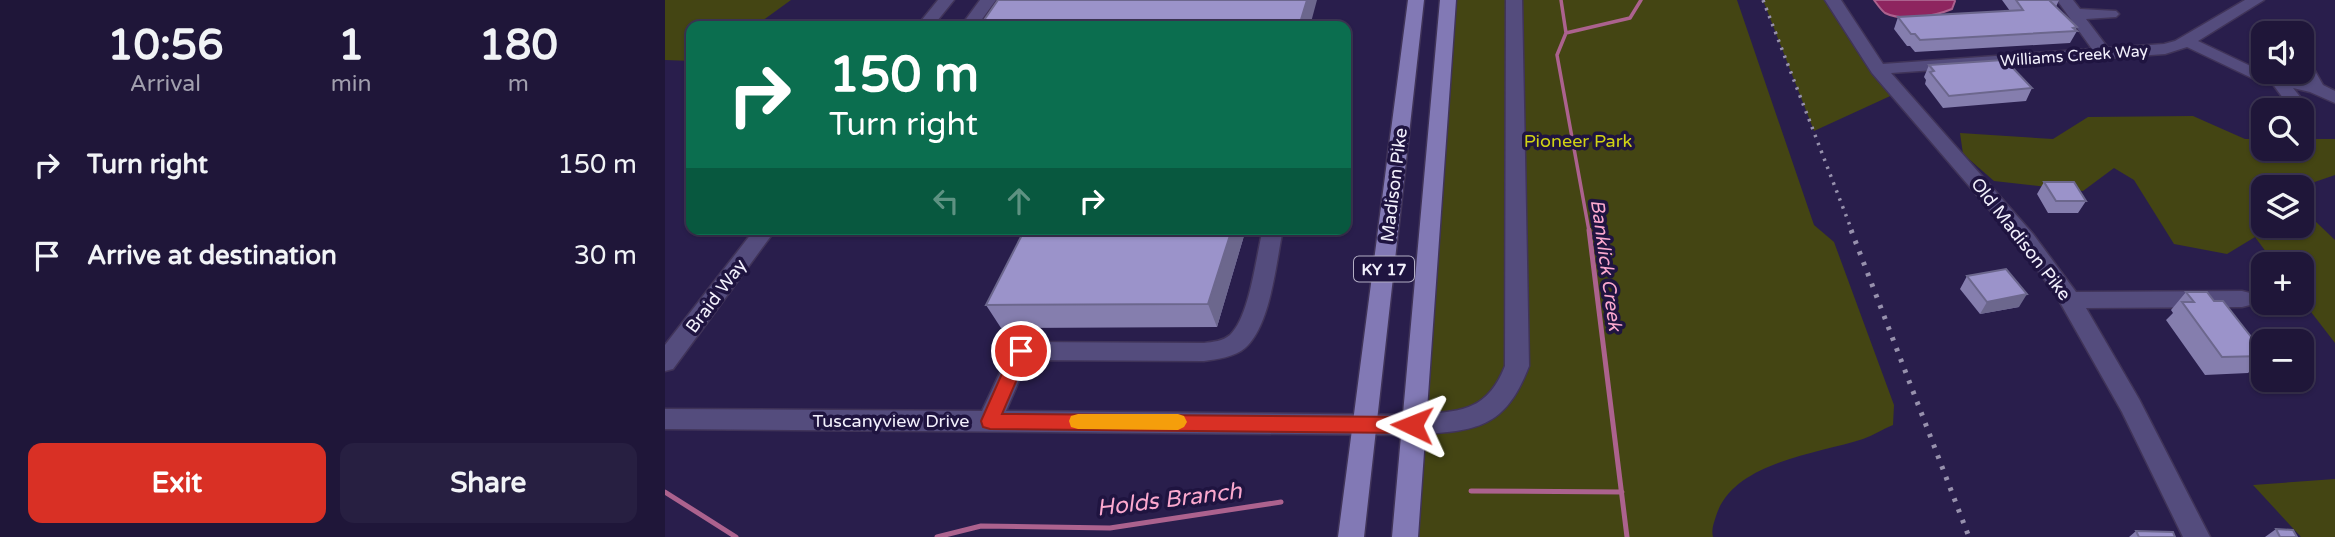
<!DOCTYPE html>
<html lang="en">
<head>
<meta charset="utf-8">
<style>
  :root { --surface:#1f1639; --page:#271f41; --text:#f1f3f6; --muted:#a19fae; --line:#3c3553; --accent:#d93025 }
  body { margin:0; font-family:"Varela Round",sans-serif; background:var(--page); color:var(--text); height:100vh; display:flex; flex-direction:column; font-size:26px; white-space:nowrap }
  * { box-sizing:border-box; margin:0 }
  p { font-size:23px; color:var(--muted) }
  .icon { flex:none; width:38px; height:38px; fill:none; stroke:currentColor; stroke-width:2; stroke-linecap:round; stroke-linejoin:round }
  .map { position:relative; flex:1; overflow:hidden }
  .side { display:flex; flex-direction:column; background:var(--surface); width:665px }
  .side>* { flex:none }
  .guide { position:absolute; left:21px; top:21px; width:665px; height:214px; border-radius:14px; box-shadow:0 2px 5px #0004,0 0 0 2px var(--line); background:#0b6e4f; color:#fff; overflow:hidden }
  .fabs { position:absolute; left:1586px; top:21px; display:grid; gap:14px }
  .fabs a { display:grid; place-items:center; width:63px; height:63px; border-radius:14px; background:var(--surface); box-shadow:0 2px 5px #0004,0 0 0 2px var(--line); font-size:35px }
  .pin { position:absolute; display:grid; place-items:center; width:60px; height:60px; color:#fff; margin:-30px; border:4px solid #fff; border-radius:50%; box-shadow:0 2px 7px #0007 }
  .me { position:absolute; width:77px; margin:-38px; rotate:272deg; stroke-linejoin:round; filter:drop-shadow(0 0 5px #0008) }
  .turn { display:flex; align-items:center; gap:24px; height:147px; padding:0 28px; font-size:32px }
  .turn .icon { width:91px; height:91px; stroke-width:2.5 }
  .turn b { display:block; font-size:49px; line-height:60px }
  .lanes { display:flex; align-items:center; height:66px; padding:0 28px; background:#0003; justify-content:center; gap:35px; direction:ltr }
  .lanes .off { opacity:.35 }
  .eta { display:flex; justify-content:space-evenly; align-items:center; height:119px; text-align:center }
  .eta b { font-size:42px; font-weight:800; line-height:49px }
  .cta { display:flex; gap:14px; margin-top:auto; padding:14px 28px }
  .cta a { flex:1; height:80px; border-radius:14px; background:var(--accent); color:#fff; font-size:28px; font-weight:800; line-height:80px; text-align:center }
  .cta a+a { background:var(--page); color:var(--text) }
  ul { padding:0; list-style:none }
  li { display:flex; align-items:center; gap:21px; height:91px; padding:0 28px }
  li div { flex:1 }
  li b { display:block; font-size:26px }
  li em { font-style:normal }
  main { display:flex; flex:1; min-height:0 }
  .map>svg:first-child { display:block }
  .green { fill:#444513; fill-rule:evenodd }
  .water { fill:#8e255f; stroke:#ac628e; stroke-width:2 }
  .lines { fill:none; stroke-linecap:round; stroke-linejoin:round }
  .stream-far1 { stroke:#ac628e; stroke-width:3.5 }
  .stream { stroke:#ac628e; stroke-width:5 }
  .minor-casing { stroke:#403459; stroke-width:3 }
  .major-casing { stroke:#403459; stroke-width:3 }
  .minor { fill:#544c7d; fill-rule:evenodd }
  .major { fill:#8279b5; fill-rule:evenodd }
  .rail-far1 { stroke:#9791ad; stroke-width:3.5; stroke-dasharray:2.5 6; stroke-linecap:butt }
  .rail { stroke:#9791ad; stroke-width:5; stroke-dasharray:3.5 8; stroke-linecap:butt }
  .wall { fill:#857eae }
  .shaded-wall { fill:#6c678d }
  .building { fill:#9b93ca; stroke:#6c678d; stroke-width:2 }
  .route { fill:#d93025; stroke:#8d1f18; stroke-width:2 }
  .slow { fill:#f59e0b }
  .labels { text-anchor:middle; stroke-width:7; stroke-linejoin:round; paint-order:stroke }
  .far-street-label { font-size:16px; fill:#f2f0fc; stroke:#1f1440 }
  .shield { fill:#1f1440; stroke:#b3aec4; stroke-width:2 }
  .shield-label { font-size:16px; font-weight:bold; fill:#f2f0fc }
  .park-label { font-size:18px; fill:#d0d314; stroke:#1f1440 }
  .street-label { font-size:18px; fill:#f2f0fc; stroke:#1f1440 }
  .water-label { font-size:19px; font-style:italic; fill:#fba8ce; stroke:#1f1440 }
  .near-water-label { font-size:23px; font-style:italic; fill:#fba8ce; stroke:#1f1440 }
</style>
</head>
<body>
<main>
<section class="side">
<div class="eta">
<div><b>10:56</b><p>Arrival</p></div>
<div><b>1</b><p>min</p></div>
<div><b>180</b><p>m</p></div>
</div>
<ul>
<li><svg class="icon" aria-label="right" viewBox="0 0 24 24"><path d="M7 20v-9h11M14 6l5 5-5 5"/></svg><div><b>Turn right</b></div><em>150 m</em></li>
<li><svg class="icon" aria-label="arrive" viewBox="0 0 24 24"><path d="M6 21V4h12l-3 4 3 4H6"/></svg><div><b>Arrive at destination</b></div><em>30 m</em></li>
</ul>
<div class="cta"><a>Exit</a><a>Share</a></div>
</section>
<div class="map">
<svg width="1670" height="537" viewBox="0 0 1670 537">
  <rect width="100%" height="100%" fill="#291e4c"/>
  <path class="green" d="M0,0h126l-36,26h-64v35l-26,-1z
    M783,0h289l77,225 20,17 60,163 -1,20c-10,4 -19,10 -30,14 -46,15 -130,23 -147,77 -2,7 -5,13 -3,21h-308z
    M1098,0h70l66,92 -85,39z
    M1528,116l52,23h18v10h38v-10h34v36l-32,11 11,34 21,20v103l-34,-44v-35h-26l-20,-27 -28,17 -53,-10 -40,-64 -20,-12 -31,23 -89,-10 -31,-27 -3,-21 93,6 35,-22zM1598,187h38v39h-38z
    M1670,479v58h-34l-48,-52z"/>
  <path class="water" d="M1209,0h80l1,1 -3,8c-17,7 -49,13 -67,4 -4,-3 -8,-9 -11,-13z"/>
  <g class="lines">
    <path class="stream-far1" d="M896,0l5,33 -9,22 32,176
      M901,33l64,-15 11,-18"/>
    <path class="stream" d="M924,230l38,307
      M806,491l151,1
      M0,492l71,45
      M272,537l44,-11 129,2 171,-26"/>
    <defs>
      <path id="minor" d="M273,0h16l-21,26h-16z
        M315,0h16l-19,26h-16z
        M841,0h16l7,366c-25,65 -54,64 -117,69l-747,-6v-20l317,2 31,-66 8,-3 183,1c9,-1 19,-2 26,-8 20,-19 26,-79 33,-106h20c-7,33 -12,96 -38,119 -10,9 -28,11 -41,13l-176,-1 -22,51 406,4c46,-4 74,-1 93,-49z
        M1160,0h16l42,64 209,-15 -35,-49h16l7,9 36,2 3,3 -3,3 -30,2 22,29 56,-4 11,-3 70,-41h19l-66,41 65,31 40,8 -4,-8h2v-16l6,1 16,28 12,6v12l-25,-11 -17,-4 8,10 -5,12h-18l5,-12 -11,-15 -18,-4 -67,-32 -22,7 -274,19 142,161 43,58 166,-1 8,2 3,6 -3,6 -8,2 -156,1 53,91 71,138h-27l-61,-125 -65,-115 -38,-53 -147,-171z
        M1603,26l12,7 -18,1 -2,-3 2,-3z
        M90,229h21l-103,140 -8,2v-26z"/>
      <path id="major" d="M743,0h16l-60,537h-26z
        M775,0h16l-38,537h-26z"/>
    </defs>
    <use href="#minor" class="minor-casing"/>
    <use href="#major" class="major-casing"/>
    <use href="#minor" class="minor"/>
    <use href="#major" class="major"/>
    <path class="rail-far1" d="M1098,0l89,231"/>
    <path class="rail" d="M1186,230l118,307"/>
  </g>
  <path class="wall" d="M1337,0h57l-3,7 21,20 -2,3 2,1 -7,12 -155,9 -5,-6h-3l-13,-17 4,-12 112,-6z
    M1264,65l79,1 24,22 -6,13 -83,7 -18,-24 1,-4 -2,-3z
    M1379,182l42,19 -8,12h-30l-11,-19z
    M360,229h221l-29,98 -216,1 -15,-23z
    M1302,276l52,31 -39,7 -20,-25z
    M1521,292l28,9 49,51v6l-15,15 -43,2 -39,-55 7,-7 -2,-3z
    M1611,529l21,8h-32z
    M1471,531l39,6h-46z"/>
  <path class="shaded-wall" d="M642,0h10l-7,26h-11z
    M567,229h14l-29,98 -9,-23z
    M1362,294l-8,13 -39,7 7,-12z"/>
  <path class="building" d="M333,0h309l-8,26h-319z
    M1351,0h43h-10l28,27 -4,1 4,3 -157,9 -5,-6h-4l-13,-17 125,-7z
    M1338,60l5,6h3l21,22 -83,8 -19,-24 4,-1 -5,-6z
    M1379,182h30l12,19h-30z
    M360,229h207l-24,75 -222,1z
    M1341,269l21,25 -40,8 -20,-26z
    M1521,292h21l7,9h9l40,51v4l-41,1 -40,-55h12z
    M1611,529l17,1 4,7h-17z
    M1471,531l37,1 2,5h-36z"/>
  <path class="route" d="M356,344l6,2 2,5 -27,63 410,3 6,2 3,6 -3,5 -6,3 -422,-4 -7,-2 -2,-6 31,-70 3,-5z"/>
  <path class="slow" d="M413,414h100l6,2 3,6 -3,5 -6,3 -100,-1 -7,-2 -2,-6 2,-5z"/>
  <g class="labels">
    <g class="far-street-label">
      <text transform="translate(1409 55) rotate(-4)" y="6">Williams Creek Way</text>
    </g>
    <rect class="shield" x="689" y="256.5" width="60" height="25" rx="5"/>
    <g class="shield-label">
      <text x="719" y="275">KY 17</text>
    </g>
    <g class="park-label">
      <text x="913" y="147">Pioneer Park</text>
    </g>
    <g class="street-label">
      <text transform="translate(729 185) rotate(-83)" y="6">Madison Pike</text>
      <text transform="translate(1356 239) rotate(52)" y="6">Old Madison Pike</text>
      <text transform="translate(51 296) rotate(-53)" y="6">Braid Way</text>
      <text x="226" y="427">Tuscanyview Drive</text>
    </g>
    <g class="water-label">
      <text transform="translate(942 265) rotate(82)" y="7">Banklick Creek</text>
    </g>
    <g class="near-water-label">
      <text transform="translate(504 499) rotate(-7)" y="8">Holds Branch</text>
    </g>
  </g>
</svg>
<div class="fabs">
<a><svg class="icon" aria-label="sound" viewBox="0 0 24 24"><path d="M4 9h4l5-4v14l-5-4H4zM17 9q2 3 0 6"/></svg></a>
<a><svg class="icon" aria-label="search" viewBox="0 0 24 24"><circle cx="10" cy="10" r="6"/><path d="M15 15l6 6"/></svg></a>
<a><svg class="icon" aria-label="layers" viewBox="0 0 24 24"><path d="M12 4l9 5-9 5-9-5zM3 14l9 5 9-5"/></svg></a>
<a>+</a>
<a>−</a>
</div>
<div class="pin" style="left:356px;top:351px;background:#d93025"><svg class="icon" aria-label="arrive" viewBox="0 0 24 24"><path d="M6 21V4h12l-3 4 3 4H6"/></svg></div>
<svg class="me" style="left:747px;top:425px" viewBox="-20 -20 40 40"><path d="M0-17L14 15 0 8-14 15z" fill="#d93025" stroke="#fff" stroke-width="4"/></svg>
<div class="guide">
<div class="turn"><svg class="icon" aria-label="right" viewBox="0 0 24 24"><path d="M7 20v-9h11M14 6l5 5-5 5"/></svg><div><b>150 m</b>Turn right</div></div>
<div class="lanes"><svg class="icon off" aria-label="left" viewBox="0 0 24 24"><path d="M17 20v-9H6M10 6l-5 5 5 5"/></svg><svg class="icon off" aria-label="ahead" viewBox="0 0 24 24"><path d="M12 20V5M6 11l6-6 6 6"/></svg><svg class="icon" aria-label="right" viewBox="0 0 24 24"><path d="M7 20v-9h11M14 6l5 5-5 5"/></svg></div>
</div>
</div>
</main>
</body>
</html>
